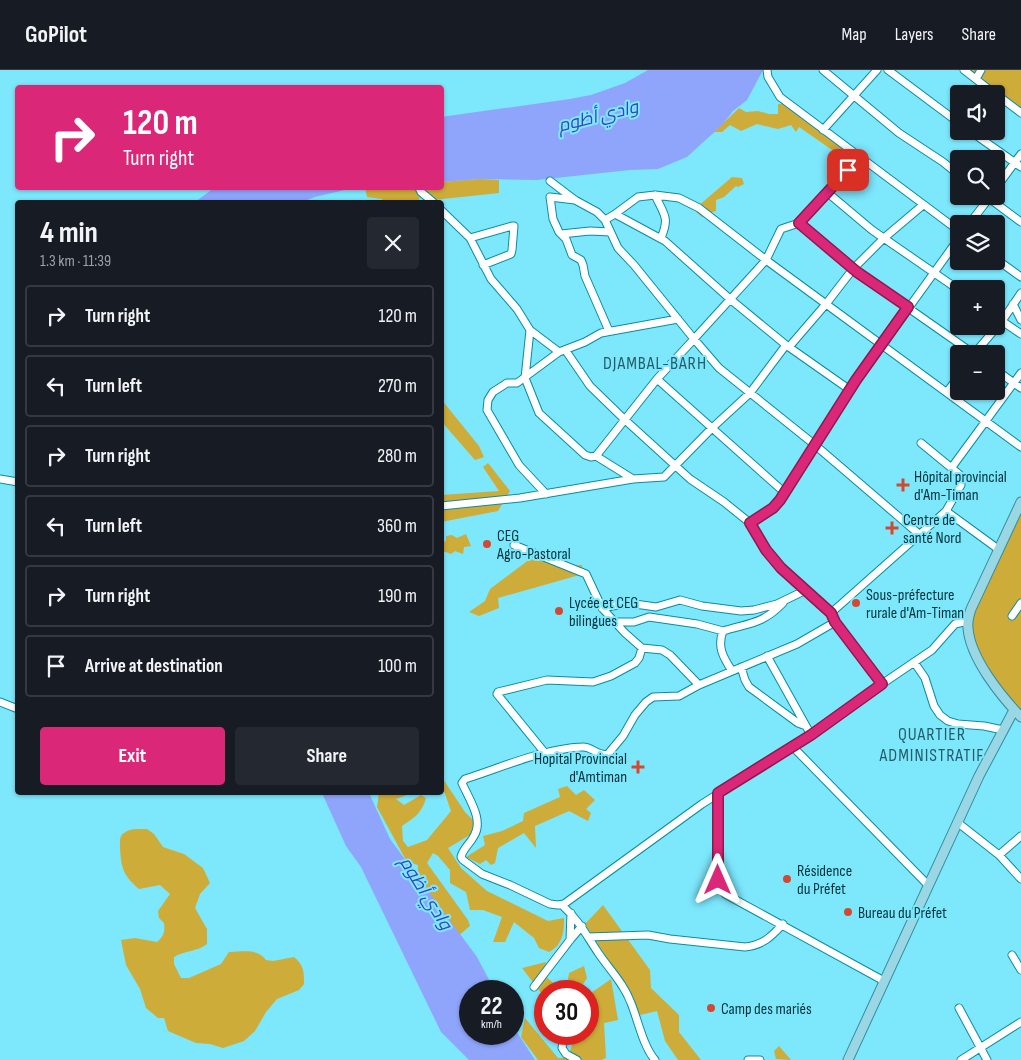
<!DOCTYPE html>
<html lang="en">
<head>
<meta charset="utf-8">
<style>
  :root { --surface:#171b24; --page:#242831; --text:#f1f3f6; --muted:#9ea1a6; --line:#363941; --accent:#db2777 }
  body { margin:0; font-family:"Sofia Sans Condensed",Cairo,sans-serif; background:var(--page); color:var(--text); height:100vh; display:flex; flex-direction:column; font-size:19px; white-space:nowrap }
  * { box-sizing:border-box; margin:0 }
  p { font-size:16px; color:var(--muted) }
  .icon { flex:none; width:28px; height:28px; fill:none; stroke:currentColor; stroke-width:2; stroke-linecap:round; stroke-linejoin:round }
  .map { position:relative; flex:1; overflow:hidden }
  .details { position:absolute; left:15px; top:130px; width:429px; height:595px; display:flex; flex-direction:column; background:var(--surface); border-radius:5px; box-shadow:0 1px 4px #0004 }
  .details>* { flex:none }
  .top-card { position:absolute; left:15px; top:15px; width:429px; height:105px; border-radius:5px; box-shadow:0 1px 4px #0004; background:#db2777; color:#fff; overflow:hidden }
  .fabs { position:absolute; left:950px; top:15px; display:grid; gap:10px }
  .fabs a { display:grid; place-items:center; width:55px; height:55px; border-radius:5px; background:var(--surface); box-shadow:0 1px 4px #0004; font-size:25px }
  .speed { position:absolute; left:459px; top:910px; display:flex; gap:10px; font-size:25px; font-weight:700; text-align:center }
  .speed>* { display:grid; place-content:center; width:65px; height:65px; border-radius:50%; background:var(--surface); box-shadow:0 1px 4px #0004; line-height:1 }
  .speed small { font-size:12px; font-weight:400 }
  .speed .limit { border:8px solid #d22; background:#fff; color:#111 }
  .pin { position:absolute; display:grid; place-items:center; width:42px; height:42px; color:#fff; margin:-21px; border-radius:10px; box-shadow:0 2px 8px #0006 }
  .me { position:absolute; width:55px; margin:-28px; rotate:0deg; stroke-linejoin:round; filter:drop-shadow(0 0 4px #0008) }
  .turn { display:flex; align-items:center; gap:18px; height:105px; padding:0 25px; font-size:22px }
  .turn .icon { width:65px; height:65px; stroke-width:2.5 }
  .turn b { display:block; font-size:35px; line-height:42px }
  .round { display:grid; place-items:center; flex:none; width:52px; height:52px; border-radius:5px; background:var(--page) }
  .overview { display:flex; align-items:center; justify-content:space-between; height:85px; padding:0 25px }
  h1 { font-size:30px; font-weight:700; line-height:38px }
  .button { display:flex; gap:10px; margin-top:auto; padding:10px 25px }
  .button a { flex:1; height:58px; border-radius:5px; background:var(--accent); color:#fff; font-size:20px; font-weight:700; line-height:58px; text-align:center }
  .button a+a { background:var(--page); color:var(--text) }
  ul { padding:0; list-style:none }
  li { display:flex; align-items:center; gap:15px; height:62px; margin:0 10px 8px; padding:0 15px; border:2px solid var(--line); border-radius:5px }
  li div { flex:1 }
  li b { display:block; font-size:19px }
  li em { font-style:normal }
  header { display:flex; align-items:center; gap:30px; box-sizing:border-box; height:70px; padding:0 25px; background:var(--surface); border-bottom:1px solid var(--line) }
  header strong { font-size:24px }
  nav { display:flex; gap:28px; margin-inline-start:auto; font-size:18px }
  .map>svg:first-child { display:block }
  .green { fill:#cdac39 }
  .water { fill:#8fa5fc }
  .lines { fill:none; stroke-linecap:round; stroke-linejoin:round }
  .minor-casing { stroke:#088da1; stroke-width:9 }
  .major-casing { stroke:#378c9c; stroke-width:11 }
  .minor { stroke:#fff; stroke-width:7 }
  .major { stroke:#98d7e3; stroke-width:9 }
  .route-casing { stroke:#8e194d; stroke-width:12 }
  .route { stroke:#db2777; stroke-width:9 }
  .poi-dot { fill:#d44830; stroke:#7de7fc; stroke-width:2 }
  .labels { text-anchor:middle; stroke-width:4; stroke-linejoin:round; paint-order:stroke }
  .poi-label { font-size:16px; fill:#00323a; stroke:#7de7fc; text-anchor:start }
  .water-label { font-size:18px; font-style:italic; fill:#3843bf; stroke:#7de7fc }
  .neighbourhood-label { font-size:18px; letter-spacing:1px; fill:#245d68; stroke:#7de7fc }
</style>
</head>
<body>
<header>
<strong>GoPilot</strong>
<nav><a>Map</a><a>Layers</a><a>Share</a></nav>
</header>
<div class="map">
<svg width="1021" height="990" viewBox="0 0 1021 990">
  <rect width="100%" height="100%" fill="#7de7fc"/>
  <path class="green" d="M964,0h57v43z
    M778,34h6l60,43 8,13 -4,1 -49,-34 -3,5 -5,-7 -13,4 -21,-5 -16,7 -11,-6 -8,7h-7l-6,5 30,-29 7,4 12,-1 11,3h9z
    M732,107l10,1 2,6 -6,3 -2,-1 -12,11 -8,3v11l-7,2 -3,4h-4l-6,-5 1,-5z
    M480,109l19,1v13l-66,7 -11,-9v-3h19v-6z
    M365,118h51l4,10 -3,4h-33l-2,-3 -15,-2z
    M441,329l38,47 5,11 -9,3 -34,-39z
    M488,393l22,28 -12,20 -57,11v-27l58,-4 -16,-24z
    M1021,438v210l-33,-42 -20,-46 6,-39z
    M466,464l5,12 -7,1 -1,7 -8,-3 -4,3 -5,-2h-5v-11l1,1 4,-1v-5l6,-1 5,3z
    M530,489l37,7 15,-1 1,9 -85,24 1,10 -20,8 -10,-4 16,-11 5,-12z
    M441,680l2,29 22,33 9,9 -1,12 -25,15 13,20 26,23 61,30 16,-3c0,14 -1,27 -15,34l-10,-4 -5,-10 -20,-16 -9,20h-12l9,-25 -19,-7h-13l-4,-18 -16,-9v-13l-12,-14 -5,-3 -6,10 41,57 2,6 -19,16 -34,-60 1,-17 -11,-3 -30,-55 2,-14h31v1l-14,5 8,6 17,-10 5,3c-4,15 -12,20 -24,28l1,15 5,6 19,-7 24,-29 -8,-23h-2z
    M567,716l9,9 8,-5 11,10 -9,9 5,4 -3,8 -19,-10 -34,15 1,22 -12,-15 -26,15 -3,15 -4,2 -5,-5 -6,4 -14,-7 19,-12 -2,-9 19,-5 21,-10 1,-8 36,-16 -2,-8z
    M147,759l7,5 9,13 21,7 19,14 7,15 -10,11 -5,14 12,21v15c-10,8 -22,6 -33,13v7l7,14h8l32,-14 8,-12c14,0 28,-4 37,8l7,1 21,-4c10,8 10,15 10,27l-5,6 -22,9 -11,13 -11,19 -11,10 -21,7 -13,-4 -14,-1 -28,-12 -4,-13h-6l-12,-10 -6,-19 -14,-24 -5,-25 14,-2 22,4c7,-6 8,-10 7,-19l-5,-5 -1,-7 12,-17 -10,-9 -21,4c-16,-14 -18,-21 -19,-42 0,-5 -1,-11 4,-14 5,-5 16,-4 23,-4z
    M603,835l47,65 1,18 28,27v17l22,28h-23l-13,-19 -8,-30 -17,4 -6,-15 -49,-76z
    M546,892l-2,13 13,11 10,-1 2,-12 15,-7 3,12 -7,11 1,2h-36v7l-23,-30z
    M611,909l7,41 -14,3 2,35 -5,2h-63l-17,-23 4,-19 33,40h9l8,-20 -8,-4h21v-39z
    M779,976l12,14 -15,-1 -2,-8z"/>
  <path class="water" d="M648,0h115l-16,30 -14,11 -10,13 -36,33 -29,12 -28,1 -93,10 -57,-1 -39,3v-65l129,-18 21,-4 34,-12z
    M214,118h139l-38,9 -13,5h-107z
    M322,723h47l21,46 87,118 18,34h-25v43h42l1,-8 22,34h-66l-28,-28 -80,-165 -15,-21z"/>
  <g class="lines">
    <defs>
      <path id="minor" d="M767,0l1,7 12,20 179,134
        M823,0l76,63 44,29 16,13
        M888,0l71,53
        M964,0l31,24
        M976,9l5,-9
        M996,24l25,19
        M823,60l54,-60
        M970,61l51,36
        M550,111l25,19 22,12 8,8
        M419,118l2,4 12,10
        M996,118l25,-34
        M828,123l44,37 87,60
        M655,125c9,20 15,22 6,43
        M986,126l35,26
        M575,130l-25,-3 3,22 6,13 7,7 6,16 9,5 2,5 2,11 24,55
        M441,140l29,28 21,41 26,30 13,21 -5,48 14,35 46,42 6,2 5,-1
        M615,144l-10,6 13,28 16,17 60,74 72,-79 15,-31 18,-6 60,-65
        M799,153l58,49 117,82
        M969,154l21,-27
        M561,164l29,-3 20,1
        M470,168l42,-12h2l-2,24 -1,4 -28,11
        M996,189l25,18
        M1013,234l8,16
        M996,247l25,17
        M530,260l29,22 26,-10 16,-9 77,-14
        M789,277l37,-43 27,-35 31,-31 39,-33
        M566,281l24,35 34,33 66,60 34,23 26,21
        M974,284l28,-33 19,-28
        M996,300l25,18
        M657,309l37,-40 25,29 96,77 105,90
        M850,320l-64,-45 -56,-46 -65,-58 -50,-27 23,-17 17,-2 24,3 20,10 67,52 255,187
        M947,322l12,-16
        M952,397l69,-94
        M0,409l18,3
        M785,423l-73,-65 38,-35 36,-48
        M546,424l-27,-29 -32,-55 1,-10 5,-8 14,-9h10l42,-31
        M441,436l79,-8 113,-19 31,-2 48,-49 -55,-49 -61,77 37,23
        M946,441l52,38
        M514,475l72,29 16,34 23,25 17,15 20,2 8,5 29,30
        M602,538l26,-5 28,4 24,-7 22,6 39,5 13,-1 23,-6 29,-14
        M831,543l115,-102 15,-26 -1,-10 -39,-32
        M1012,546l9,-13
        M615,552h19l15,-5 48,7 26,7
        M835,552l-38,22 -98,41 -20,11 -26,1 -7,5 -11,13 -12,21 -15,18c-10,3 -16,-8 -26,-7 -40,2 -79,20 -117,32l-3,4c7,16 22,37 12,53 -4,8 -11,12 -13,21l2,3 19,14 28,11 40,19 8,1 6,-1 138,-100 109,-69 71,-51 -47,-62 -4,-9 -50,-45 -15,-18 -16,-27 23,-15 8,-8 75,-119 103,-143
        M767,586l44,79
        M914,592l11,16 9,28 6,9 8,6 10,3 26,2 19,4
        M741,597l4,13 4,7 49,36 8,3
        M732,601c-9,-14 -15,-24 -9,-40 26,-8 40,-7 60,-28
        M882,614l50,-34 23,-26 13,-3
        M0,632l18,7
        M792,676l136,139
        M545,683l-48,-59 1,-2 49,-12 46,2 18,-6 24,-13 4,-5 3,-10
        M718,723v87l7,14 159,87
        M957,752l42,33 22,24
        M999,785l22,-19
        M564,834v3c17,16 22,28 35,47 11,16 25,30 32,49 7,17 12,43 24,57
        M588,867l60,-2 22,4 75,8c18,-2 26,-10 38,-23
        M570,870l1,-27
        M1012,885l9,15
        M534,917l36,-47 12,-14
        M959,938l28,52
        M564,965l-2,13 4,6 11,6
        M748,990h12
        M961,990l60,-38"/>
      <path id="major" d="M1021,432l-50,107c-2,6 -4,12 -3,19 2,30 33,68 53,89
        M848,990l131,-284 35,-66"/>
    </defs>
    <use href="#minor" class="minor-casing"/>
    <use href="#major" class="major-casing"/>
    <use href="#minor" class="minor"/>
    <use href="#major" class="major"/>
  </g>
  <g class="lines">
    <defs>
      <path id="route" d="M718,810v-87l93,-58 71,-51 -47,-62 -4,-9 -50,-45 -15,-18 -16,-27 23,-15 7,-8 76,-120 52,-73 -51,-35 -58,-49 49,-53"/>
    </defs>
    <use href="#route" class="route-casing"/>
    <use href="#route" class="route"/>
  </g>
  <g class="poi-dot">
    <path d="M900.5 407.5h5v5h5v5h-5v5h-5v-5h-5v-5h5z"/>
    <path d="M889.5 450.5h5v5h5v5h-5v5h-5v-5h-5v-5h5z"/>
    <circle cx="487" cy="474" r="5"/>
    <circle cx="856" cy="533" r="5"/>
    <circle cx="559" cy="541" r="5"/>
    <path d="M635.5 689.5h5v5h5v5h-5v5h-5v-5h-5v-5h5z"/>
    <circle cx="787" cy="809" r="5"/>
    <circle cx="848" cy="842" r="5"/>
    <circle cx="711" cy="938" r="5"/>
  </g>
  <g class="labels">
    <g class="poi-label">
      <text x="914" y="412">Hôpital provincial<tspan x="914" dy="18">d'Am-Timan</tspan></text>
      <text x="903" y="455">Centre de<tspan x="903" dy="18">santé Nord</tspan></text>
      <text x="497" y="471">CEG<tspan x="497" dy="18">Agro-Pastoral</tspan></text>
      <text x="866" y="530">Sous-préfecture<tspan x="866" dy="18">rurale d'Am-Timan</tspan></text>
      <text x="569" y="538">Lycée et CEG<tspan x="569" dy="18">bilingues</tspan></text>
      <text x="627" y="694" text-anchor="end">Hopital Provincial<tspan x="627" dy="18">d'Amtiman</tspan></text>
      <text x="797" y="806">Résidence<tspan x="797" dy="18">du Préfet</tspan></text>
      <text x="858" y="848">Bureau du Préfet</text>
      <text x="721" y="944">Camp des mariés</text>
    </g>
    <g class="water-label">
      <text transform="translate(598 46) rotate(-14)" y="6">وادي أظوم</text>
      <text transform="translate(426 823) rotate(58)" y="6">وادي أظوم</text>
    </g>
    <g class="neighbourhood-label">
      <text x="655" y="299">DJAMBAL-BARH</text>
      <text x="932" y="670">QUARTIER<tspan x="932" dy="21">ADMINISTRATIF</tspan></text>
    </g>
  </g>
</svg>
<div class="fabs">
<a><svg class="icon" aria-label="sound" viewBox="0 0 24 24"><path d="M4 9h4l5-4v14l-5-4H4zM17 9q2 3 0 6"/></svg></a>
<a><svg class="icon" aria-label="search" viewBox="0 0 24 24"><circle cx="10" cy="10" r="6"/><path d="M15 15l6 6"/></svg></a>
<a><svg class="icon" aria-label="layers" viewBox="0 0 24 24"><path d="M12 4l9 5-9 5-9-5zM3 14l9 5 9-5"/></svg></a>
<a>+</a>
<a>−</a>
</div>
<div class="speed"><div>22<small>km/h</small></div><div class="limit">30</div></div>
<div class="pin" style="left:848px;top:100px;background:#d93025"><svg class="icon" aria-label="arrive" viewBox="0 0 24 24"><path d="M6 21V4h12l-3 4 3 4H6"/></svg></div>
<svg class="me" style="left:718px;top:810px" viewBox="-20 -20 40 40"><path d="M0-17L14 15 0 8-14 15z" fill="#db2777" stroke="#fff" stroke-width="4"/></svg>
<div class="top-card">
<div class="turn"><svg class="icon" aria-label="right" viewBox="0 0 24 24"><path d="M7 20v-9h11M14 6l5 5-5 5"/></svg><div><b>120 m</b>Turn right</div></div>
</div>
<section class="details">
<div class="overview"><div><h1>4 min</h1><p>1.3 km · 11:39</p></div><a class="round"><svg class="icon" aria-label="close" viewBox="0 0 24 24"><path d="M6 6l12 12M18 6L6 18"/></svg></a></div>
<ul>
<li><svg class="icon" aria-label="right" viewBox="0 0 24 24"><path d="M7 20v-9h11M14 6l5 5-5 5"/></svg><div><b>Turn right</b></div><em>120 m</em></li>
<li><svg class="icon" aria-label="left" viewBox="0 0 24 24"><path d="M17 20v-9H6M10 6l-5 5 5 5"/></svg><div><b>Turn left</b></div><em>270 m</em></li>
<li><svg class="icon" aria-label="right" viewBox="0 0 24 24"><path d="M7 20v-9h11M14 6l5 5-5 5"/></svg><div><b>Turn right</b></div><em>280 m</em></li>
<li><svg class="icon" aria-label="left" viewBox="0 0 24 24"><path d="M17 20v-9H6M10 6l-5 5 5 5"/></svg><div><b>Turn left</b></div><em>360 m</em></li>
<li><svg class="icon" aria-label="right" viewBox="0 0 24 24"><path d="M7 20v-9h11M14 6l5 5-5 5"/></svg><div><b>Turn right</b></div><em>190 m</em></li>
<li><svg class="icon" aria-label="arrive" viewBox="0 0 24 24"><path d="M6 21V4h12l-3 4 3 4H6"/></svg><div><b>Arrive at destination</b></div><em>100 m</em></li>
</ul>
<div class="button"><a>Exit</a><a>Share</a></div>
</section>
</div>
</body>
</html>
